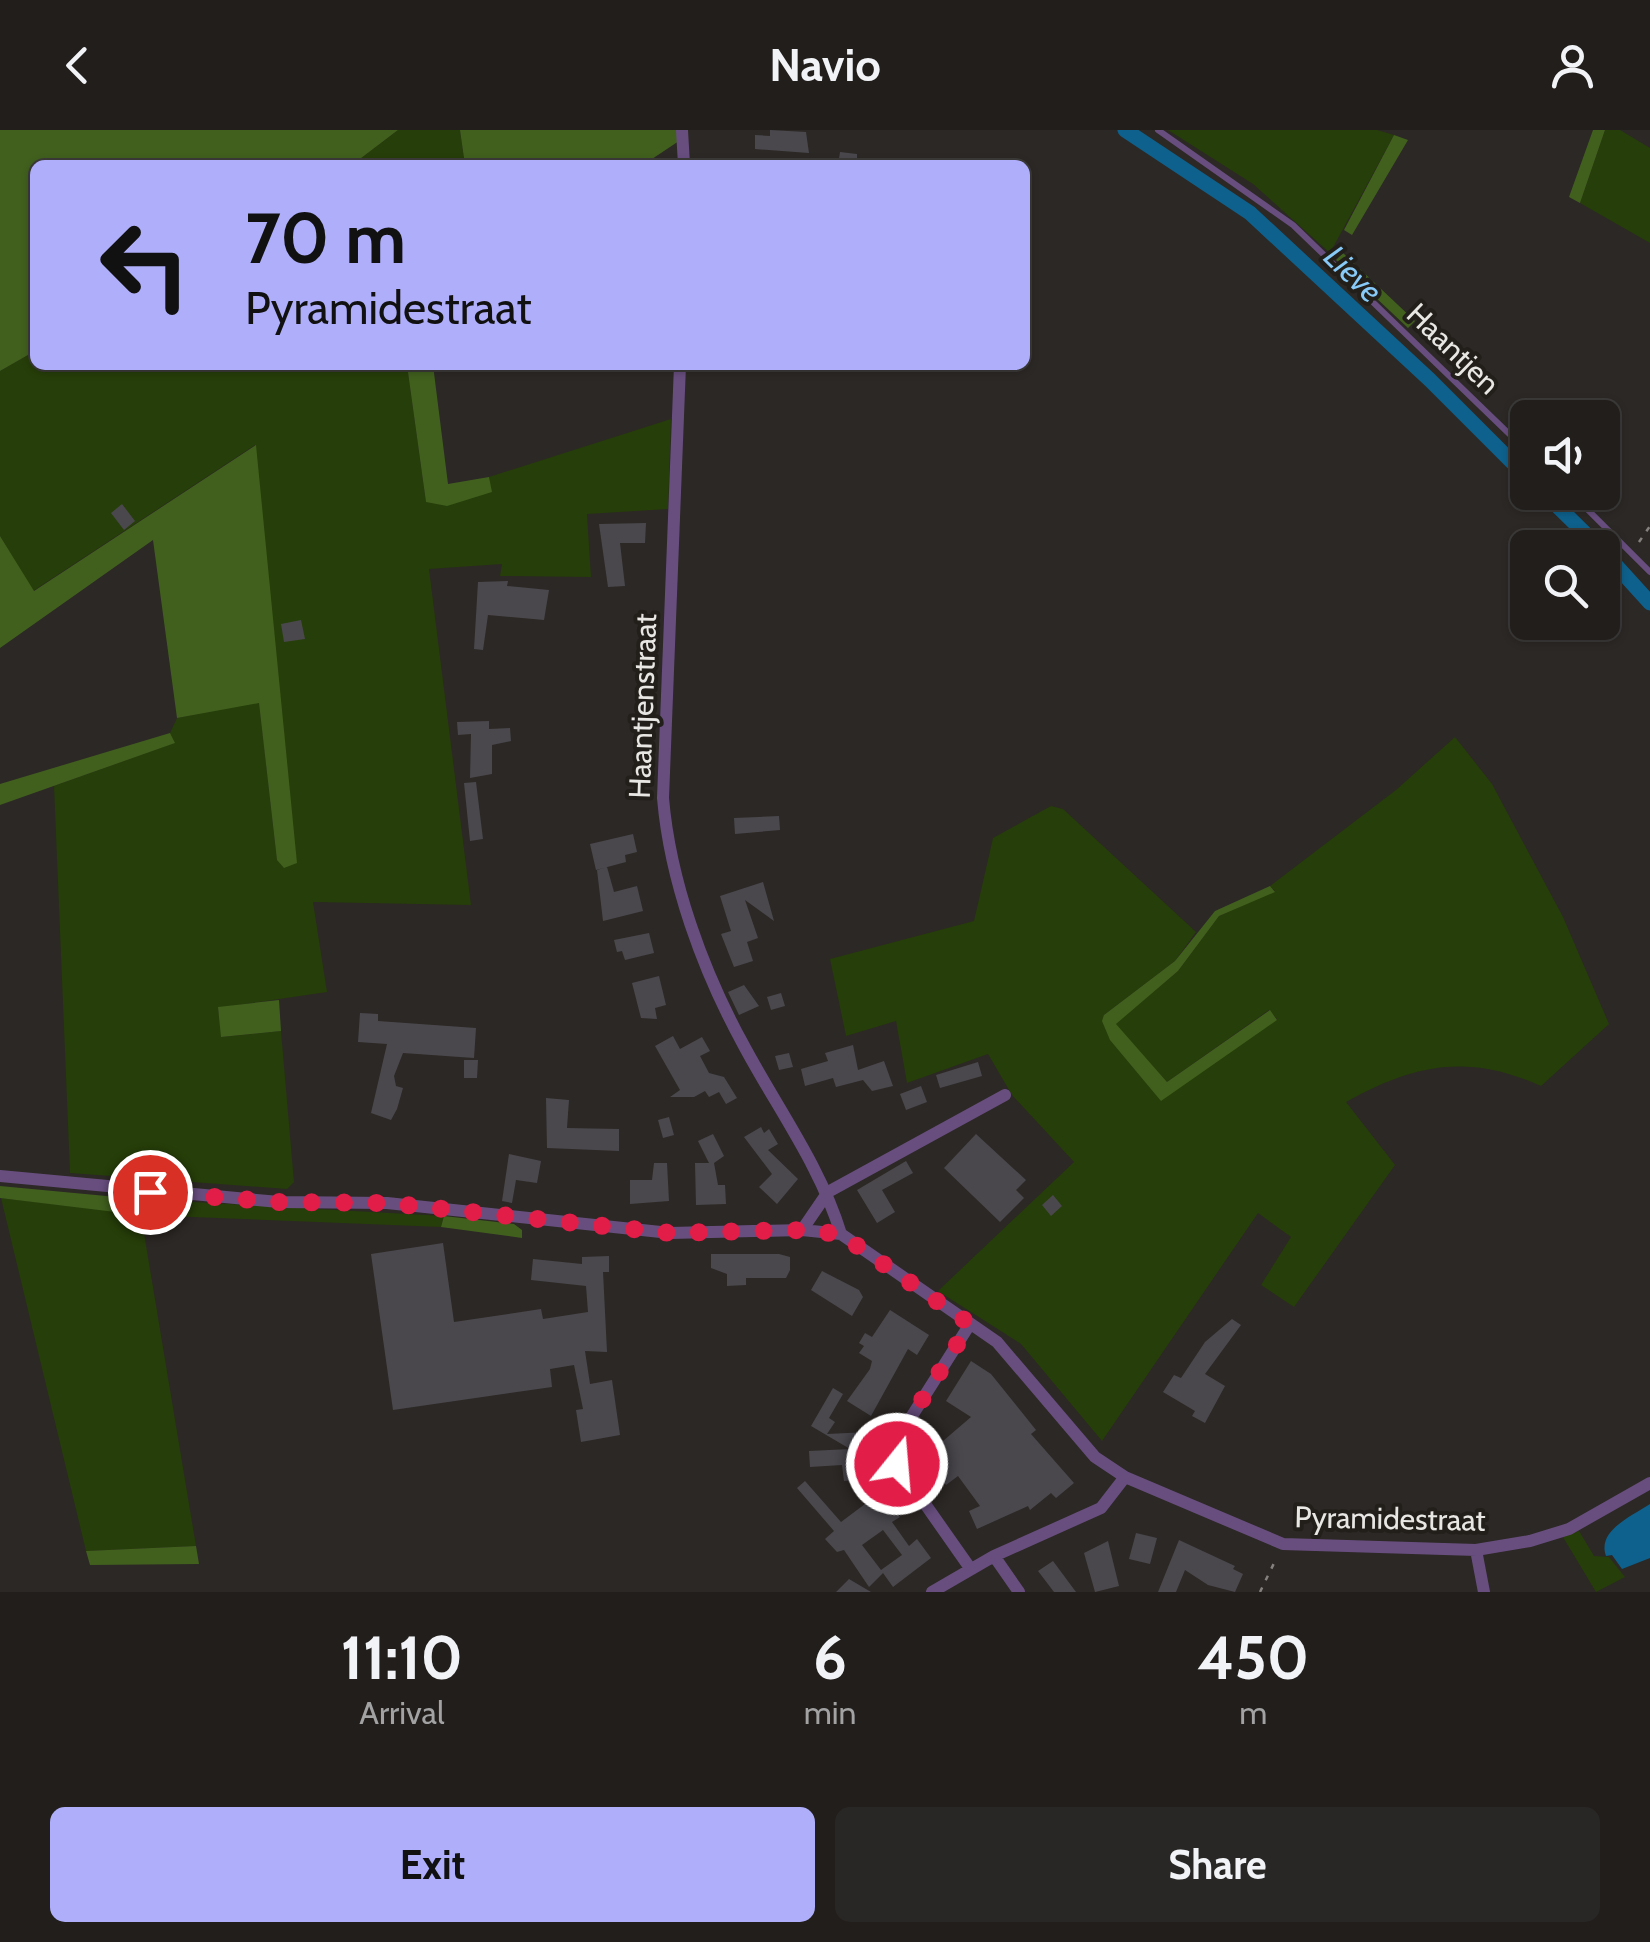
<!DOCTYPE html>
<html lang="en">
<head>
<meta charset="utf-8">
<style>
  :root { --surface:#211e1c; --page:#292725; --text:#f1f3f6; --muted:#a2a2a3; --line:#3e3c3b; --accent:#afaefa }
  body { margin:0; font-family:Cabin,sans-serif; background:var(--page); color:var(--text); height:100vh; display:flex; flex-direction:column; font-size:38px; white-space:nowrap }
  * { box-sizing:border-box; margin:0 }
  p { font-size:32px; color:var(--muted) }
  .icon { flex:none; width:55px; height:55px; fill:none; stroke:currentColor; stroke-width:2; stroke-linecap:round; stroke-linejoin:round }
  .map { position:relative; height:1462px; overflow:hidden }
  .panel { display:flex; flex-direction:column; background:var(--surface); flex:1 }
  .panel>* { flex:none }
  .banner { position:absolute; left:30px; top:30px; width:1000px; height:210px; border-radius:15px; box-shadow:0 2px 8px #0004,0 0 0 2px var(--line); background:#afaefa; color:#111; overflow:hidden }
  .buttons { position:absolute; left:1510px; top:270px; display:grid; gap:20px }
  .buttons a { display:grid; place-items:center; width:110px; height:110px; border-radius:15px; background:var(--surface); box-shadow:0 2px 8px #0004,0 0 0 2px var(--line); font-size:50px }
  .pin { position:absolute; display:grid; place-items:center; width:85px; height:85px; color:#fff; margin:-42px; border:5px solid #fff; border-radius:50%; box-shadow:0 2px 10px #0007 }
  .me { position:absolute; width:110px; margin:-55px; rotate:17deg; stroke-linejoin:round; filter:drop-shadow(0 0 8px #0008) }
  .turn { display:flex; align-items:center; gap:35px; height:210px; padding:0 50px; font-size:45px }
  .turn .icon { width:130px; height:130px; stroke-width:2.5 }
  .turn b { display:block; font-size:70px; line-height:85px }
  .eta { display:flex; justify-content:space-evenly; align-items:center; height:170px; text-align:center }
  .eta b { font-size:60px; font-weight:800; line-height:70px }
  .action { display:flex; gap:20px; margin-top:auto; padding:20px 50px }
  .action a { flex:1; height:115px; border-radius:15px; background:var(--accent); color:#111; font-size:40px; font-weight:800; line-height:115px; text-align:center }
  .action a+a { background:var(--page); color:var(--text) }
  header { display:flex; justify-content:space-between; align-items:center; height:130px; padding:0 50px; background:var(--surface); font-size:45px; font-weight:800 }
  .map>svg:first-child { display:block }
  .green { fill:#263e09 }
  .forest { fill:#41601e }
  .water { fill:#0e618c }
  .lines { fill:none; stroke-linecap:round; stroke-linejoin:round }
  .canal { stroke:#0e618c; stroke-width:15 }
  .building { fill:#4a484d; fill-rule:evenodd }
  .path { stroke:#84817e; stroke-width:2.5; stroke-dasharray:5 8; stroke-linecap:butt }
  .service { stroke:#684e7f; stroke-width:6 }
  .minor { stroke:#684e7f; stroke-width:12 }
  .route { stroke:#e11d48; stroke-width:18; stroke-dasharray:0 32.4 }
  .labels { text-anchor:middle; stroke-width:8; stroke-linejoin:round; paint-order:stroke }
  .street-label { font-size:30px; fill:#e9e7e4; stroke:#221f1b }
  .water-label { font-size:32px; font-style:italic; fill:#87c9f7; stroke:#221f1b }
</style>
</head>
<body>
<header><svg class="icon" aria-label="back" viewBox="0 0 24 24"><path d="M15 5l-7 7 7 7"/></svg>Navio<svg class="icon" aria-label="person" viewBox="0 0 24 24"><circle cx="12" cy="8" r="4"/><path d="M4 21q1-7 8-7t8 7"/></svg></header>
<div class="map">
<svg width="1650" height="1462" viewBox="0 0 1650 1462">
  <rect width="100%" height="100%" fill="#2c2825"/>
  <path class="green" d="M398,0h62l5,35h-113z
    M1168,0h209l17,5 -64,118 -77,-69z
    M1605,0h15l30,18v95l-70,-40z
    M35,221v14h372l19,137 65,-10 -2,-15 182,-58 -3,90 -81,5 4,63 -91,-1 2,-12 -73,5 42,336 -158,-3 14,90 -109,16 4,29 59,-6 13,151 -7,7 -217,-16 -16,-387 120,-43 -4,-10 7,-15 82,-16 18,158 -22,-415 -222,146 -33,-55v-165z
    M1455,607l37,47 71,133 46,107 -68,62c-73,-33 -127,-22 -195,16l49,63 -101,142 -33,-22 30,-48 -33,-24 -156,228 -81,-97 -83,-53 136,-129 -62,-67 -24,-41 -81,29 -11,-62 -50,15 -16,-77 144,-38 19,-83 58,-32 12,3 133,123 -21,29 -71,54 57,85 116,-81 -8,-9 -102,72 -52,-58 63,-53 41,-55 56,-25 -5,-5 126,-96z
    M1,1068l138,16 -1,-15 306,17 -3,11 -300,-12 55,331 -110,5z
    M1579,1401l15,25 15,1 16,20 -29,15 -33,-55z"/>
  <path class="forest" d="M0,0h398l-46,35h-317v186l-35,20z
    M460,0h218l1,11 -36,24h-178z
    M1593,0h12l-25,73 -11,-6z
    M1394,5l14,5 -56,95 -8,-5z
    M1343,123l72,68 -7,7 -72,-68z
    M407,235h26l15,119 41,-7 3,15 -45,14 -21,-4z
    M256,315l41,418 -13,5 -7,-8 -18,-157 -82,15 -24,-178 -153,108v-112l34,55z
    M170,603l5,10 -175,62v-21z
    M1270,756l5,6 -56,24 -41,55 -62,53 51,58 103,-72 7,10 -116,81 -51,-61 -8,-19 2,-6 71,-54 40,-50z
    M279,870l2,31 -60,6 -3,-30z
    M0,1056l138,13 2,16 -140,-17z
    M444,1086l70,8 8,6v8l-81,-11z
    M196,1416l3,18 -109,1 -4,-14z"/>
  <path class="water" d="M1650,1374v54l-28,11 -10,-14 -6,1c-9,-25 24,-39 44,-52z"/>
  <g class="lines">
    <path class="canal" d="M1125,0l125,83 180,167 98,98
      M1543,362l57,56
      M1602,420l48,53"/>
  </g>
  <path class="building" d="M770,0l36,2 3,21 -54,-4v-14l15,1z
    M840,22l17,2v11h-19z
    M122,374l13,17 -11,9 -13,-17z
    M646,393l-1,20h-25l5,43 -17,1 -9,-63z
    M508,451l-1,5 42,4 -5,30 -56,-5 -5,35 -9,-1 4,-67z
    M301,490l4,19 -21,3 -3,-18z
    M489,591v8l21,-1 1,13 -19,4v29l-22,4 1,-44 -13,1 -1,-13z
    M476,652l7,57 -13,2 -6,-58z
    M779,686l1,14 -45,4 -1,-16z
    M633,704l4,18 -12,3 1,7 -30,8 -6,-26z
    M607,737l7,25 23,-6 6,25 -40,10 -6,-51z
    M763,752l11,39 -29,-21 13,38 -11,4 6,19 -19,6 -13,-33 10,-3 -11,-35z
    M649,803l5,20 -29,7 -3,-9 -5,1 -3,-12z
    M659,846l7,29 -11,3 2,11 -16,-1 -9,-35z
    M744,855l15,21 -20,9 -11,-23z
    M781,863l4,13 -14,4 -4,-13z
    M360,883l18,1v7l98,7 -2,30 -71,-5 -9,23 2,10 7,2 -6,21 -6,11 -20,-7 16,-69 -29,-2z
    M673,906l7,13 22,-12 8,14 -10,5 9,17 15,4 13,21 -11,6 -7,-12 -10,5 -4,-6 -11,6h-24l10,-7 -25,-44z
    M853,915l5,25 26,-9 9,25 -21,5 -9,-11 -27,7 -3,-9 -28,8 -4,-17 27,-8 -3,-8z
    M789,923l4,14 -14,3 -4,-14z
    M464,930h14l-1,18h-13z
    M978,932l4,14 -42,12 -4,-13z
    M921,956l6,16 -21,8 -6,-16z
    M546,968l23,2 -2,28 52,1v22l-72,-3z
    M669,987l5,18 -11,3 -5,-18z
    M761,997l3,6 5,-4 9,15 -10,6 30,29 -21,25 -18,-17 13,-13 -28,-37z
    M713,1004l11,22 -10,7 4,22h7l1,19 -30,1 -1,-42h14l-11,-22z
    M976,1004l50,46 -10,10 8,8 -24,24 -56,-54z
    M509,1024l32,7 -4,22 -21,-3 -4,23 -10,-2z
    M906,1031l7,12 -31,17 13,22 -18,11 -20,-33z
    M654,1033h13l2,38 -39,3v-24h22z
    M1053,1065l9,11 -11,10 -9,-11z
    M443,1113l11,79 87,-13 2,10 45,-7 -2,-26 -55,-6 2,-21 49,5v-7l27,-1v16h-6l4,80 -22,-1 5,33 22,-4 8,55 -39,7 -5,-32 7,-1 -9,-44 -24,4 2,18 -159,23 -22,-156z
    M711,1124h68l11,3v13l-4,8h-40v7l-19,1v-12l-16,-6z
    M822,1141l37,19 4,7 -11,19 -41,-26z
    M890,1180l39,25 -12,20 -9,-6 -37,67 -24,-15 23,-32 2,-8 -13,-8 5,-7 -5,-3 6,-10 7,4z
    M1232,1189l9,6 -36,49 20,12 -20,37 -13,-7 3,-5 -32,-19 11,-17 7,3 24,-36z
    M971,1231l20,13 45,56 -5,4 43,49 -18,15 -5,-5 -21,17 -2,-4 -51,23 -8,-18 11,-5 -22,-30 -12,9 -28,-38 19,-14 6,8 28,-24 -25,-16z
    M833,1258l10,6 -14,24 6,4 -8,12 41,-2 3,47 -27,2 -2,-16 -32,2 -1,-16 41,-2 -39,-23z
    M805,1351l36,41 40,-30 19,25 -8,5 17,24 8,-7 14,19 -38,29 -10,-14 -14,14 -25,-37 -7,2 -12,-13 9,-8 -37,-43zM883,1400l19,25 -21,15 -19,-25z
    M1136,1403l21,5 -7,26 -21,-5z
    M1179,1410l56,26 -2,3 10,5 -8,18 -27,-7 -23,-15 -9,22h-18z
    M1108,1411l11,45 -24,6 -11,-39z
    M1053,1431l23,31h-22l-16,-21z
    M849,1449l22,13h-35z"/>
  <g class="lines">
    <path class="path" d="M1639,412l11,-16
      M1260,1462l17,-35"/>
    <path class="service" d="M1158,0l135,95 235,227
      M1570,362l80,80"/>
    <path class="minor" d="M682,0l2,35
      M680,235l-17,433c7,83 40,173 80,246 34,64 77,121 98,190
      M0,1046l279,26 108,1 283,30 132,-3 39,4 156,108 98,115 30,20 158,67 193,6 54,-9 39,-12 81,-46
      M802,1100l26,-38 177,-97
      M970,1194l-72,114 -1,26 73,104
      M1476,1420l8,42
      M994,1426l25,36
      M932,1462l62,-36 107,-48 24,-31"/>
  </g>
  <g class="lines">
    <path class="route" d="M150,1062l128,10 109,1 283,30 132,-3 38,4 130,90 -72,114 -1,26"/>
  </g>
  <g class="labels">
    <g class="street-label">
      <text transform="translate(1453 219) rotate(44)" y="10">Haantjen</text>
      <text transform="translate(643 576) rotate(-88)" y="10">Haantjenstraat</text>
      <text transform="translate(1390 1389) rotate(1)" y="10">Pyramidestraat</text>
    </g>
    <g class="water-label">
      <text transform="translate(1353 144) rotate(44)" y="11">Lieve</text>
    </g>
  </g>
</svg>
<div class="buttons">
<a><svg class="icon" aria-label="sound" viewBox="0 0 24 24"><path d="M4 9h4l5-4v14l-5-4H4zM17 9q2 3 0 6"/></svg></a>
<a><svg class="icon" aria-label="search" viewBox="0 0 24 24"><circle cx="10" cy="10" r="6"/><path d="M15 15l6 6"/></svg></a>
</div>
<div class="pin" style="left:150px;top:1062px;background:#d93025"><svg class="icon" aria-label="arrive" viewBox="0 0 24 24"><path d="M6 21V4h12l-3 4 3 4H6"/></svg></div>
<svg class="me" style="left:897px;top:1334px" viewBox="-20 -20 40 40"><circle r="17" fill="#e11d48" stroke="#fff" stroke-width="3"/><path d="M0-11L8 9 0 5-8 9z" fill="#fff"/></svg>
<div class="banner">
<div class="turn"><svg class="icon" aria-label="left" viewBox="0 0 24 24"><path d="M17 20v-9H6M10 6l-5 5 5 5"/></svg><div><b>70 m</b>Pyramidestraat</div></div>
</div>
</div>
<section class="panel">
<div class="eta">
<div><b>11:10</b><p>Arrival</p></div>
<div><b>6</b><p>min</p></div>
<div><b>450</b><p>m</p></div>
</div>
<div class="action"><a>Exit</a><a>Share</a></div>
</section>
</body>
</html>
